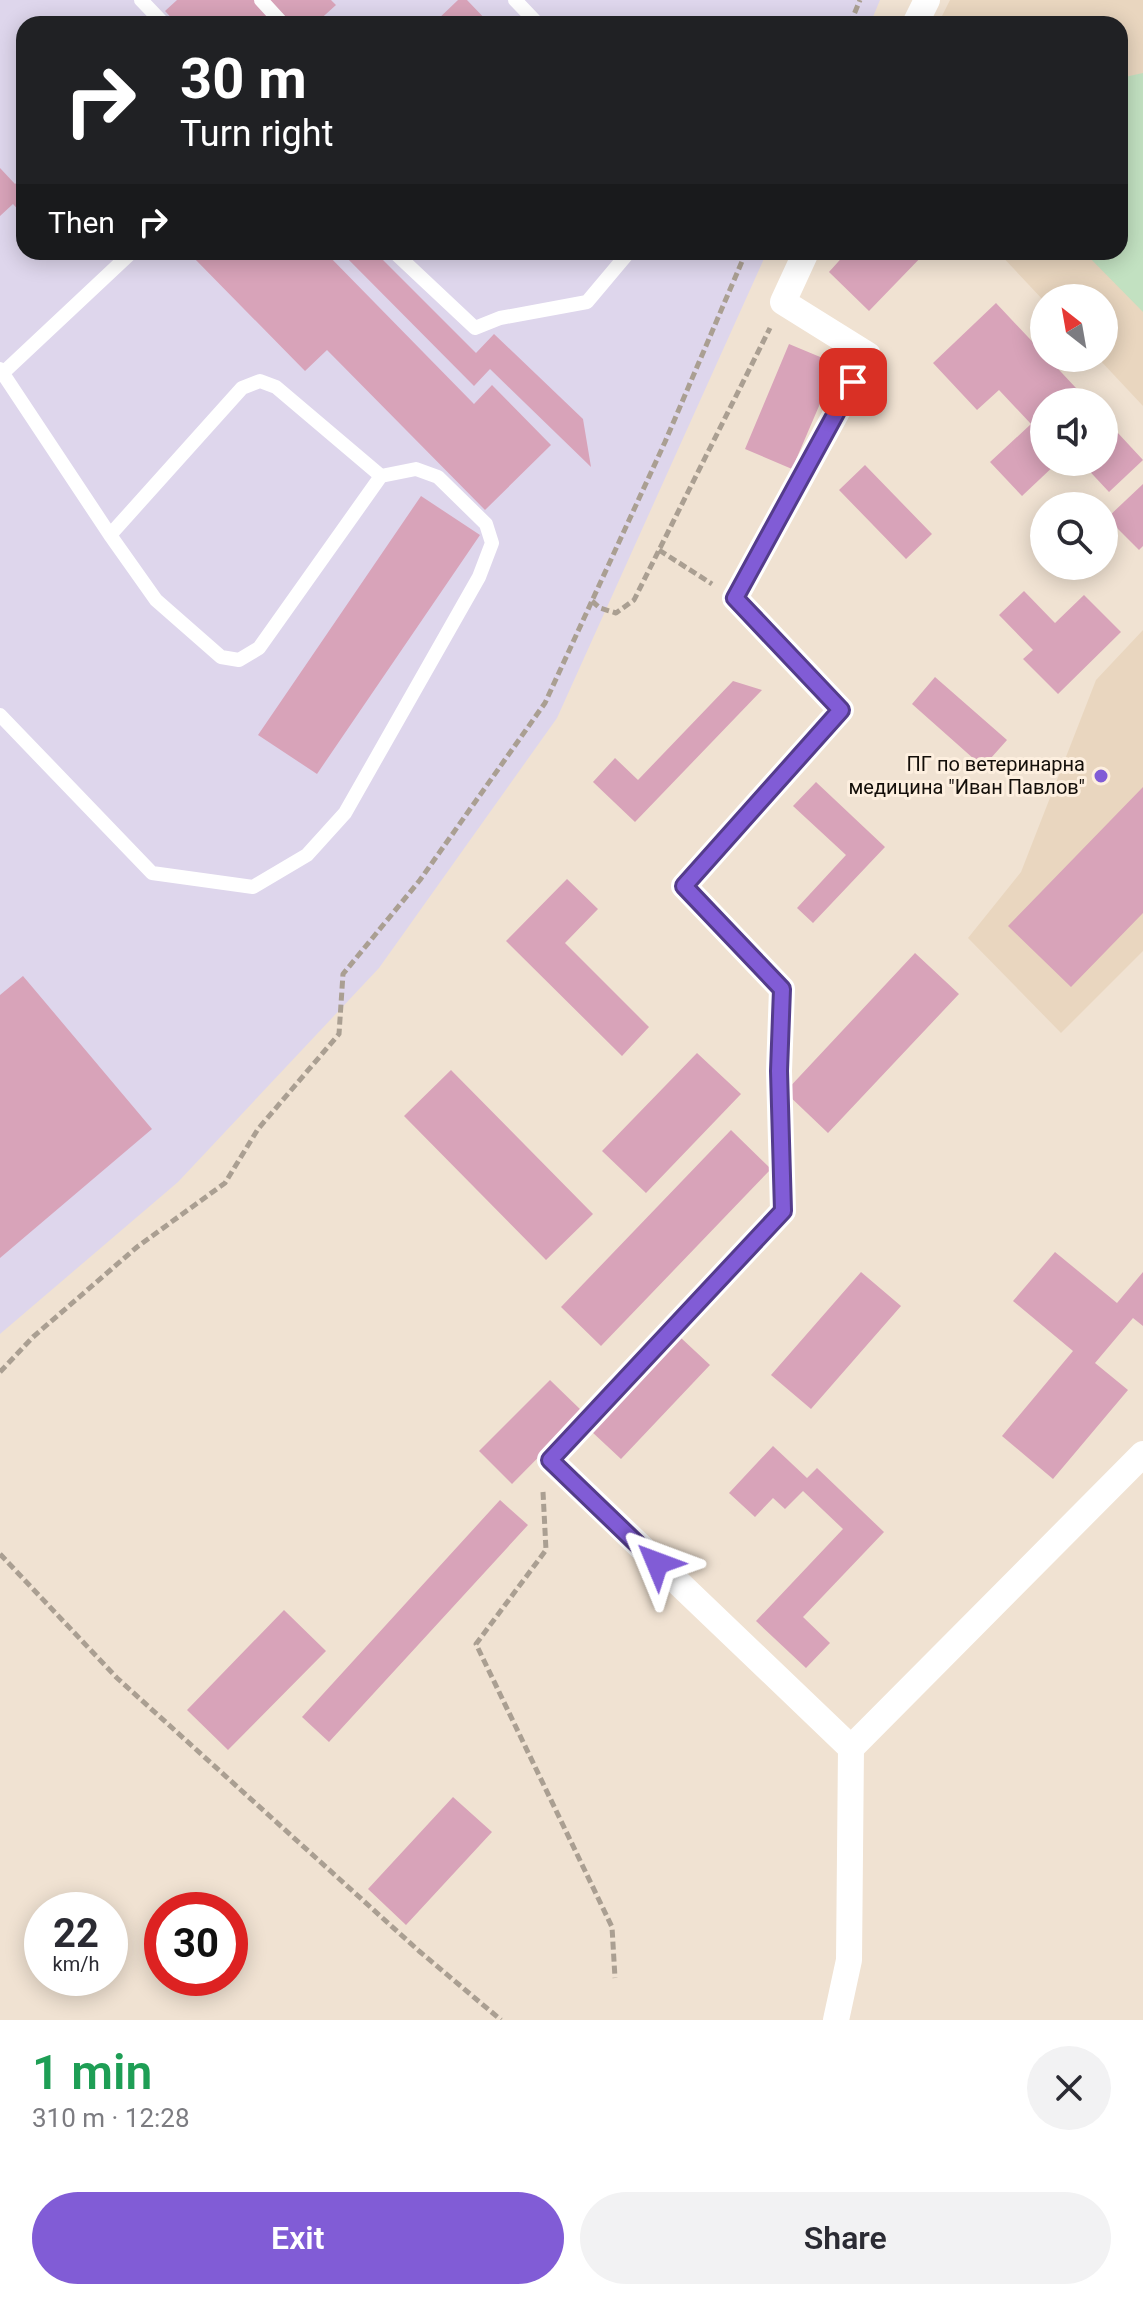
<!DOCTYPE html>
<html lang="en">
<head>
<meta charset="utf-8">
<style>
  :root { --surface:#fff; --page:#f2f2f3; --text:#2b2b33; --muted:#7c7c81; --accent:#815cd6 }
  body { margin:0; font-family:Roboto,sans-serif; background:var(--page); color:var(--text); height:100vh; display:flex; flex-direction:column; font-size:30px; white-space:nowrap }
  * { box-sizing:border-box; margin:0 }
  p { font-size:26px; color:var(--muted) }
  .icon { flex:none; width:44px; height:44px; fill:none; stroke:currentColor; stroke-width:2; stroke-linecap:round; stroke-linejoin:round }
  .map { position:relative; height:2020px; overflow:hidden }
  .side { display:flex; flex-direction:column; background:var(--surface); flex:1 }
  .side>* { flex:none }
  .hud { position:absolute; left:16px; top:16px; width:1112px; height:244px; border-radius:24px; box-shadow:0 4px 20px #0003; background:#202124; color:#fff; overflow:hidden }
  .needle { width:52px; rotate:329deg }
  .buttons { position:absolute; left:1030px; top:284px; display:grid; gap:16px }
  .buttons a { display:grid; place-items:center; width:88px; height:88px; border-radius:50%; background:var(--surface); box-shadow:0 4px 20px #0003; font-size:40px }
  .speed { position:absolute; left:24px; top:1892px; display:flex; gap:16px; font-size:40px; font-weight:700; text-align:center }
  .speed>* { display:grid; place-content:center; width:104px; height:104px; border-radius:50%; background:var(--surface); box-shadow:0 4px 20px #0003; line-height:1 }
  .speed small { font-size:20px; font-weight:400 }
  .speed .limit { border:12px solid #d22; background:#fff; color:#111 }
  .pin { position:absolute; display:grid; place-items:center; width:68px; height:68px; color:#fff; margin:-34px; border-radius:16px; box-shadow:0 4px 12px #0006 }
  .me { position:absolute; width:88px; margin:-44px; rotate:314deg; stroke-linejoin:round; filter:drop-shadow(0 0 6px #0008) }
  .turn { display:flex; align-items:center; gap:28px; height:168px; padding:0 32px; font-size:36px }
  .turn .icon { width:104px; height:104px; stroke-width:2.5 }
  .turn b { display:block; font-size:56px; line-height:68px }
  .then { display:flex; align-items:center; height:76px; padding:0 32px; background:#0003; gap:16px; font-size:30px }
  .round { display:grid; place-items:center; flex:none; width:84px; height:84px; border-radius:42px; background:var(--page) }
  .head { display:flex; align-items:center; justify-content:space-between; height:136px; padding:0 32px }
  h1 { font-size:48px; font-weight:600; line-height:60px; color:#1e9e55 }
  .cta { display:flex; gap:16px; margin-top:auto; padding:16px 32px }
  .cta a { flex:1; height:92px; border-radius:48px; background:var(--accent); color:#fff; font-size:32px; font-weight:600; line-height:92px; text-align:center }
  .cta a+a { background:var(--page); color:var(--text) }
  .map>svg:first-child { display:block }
  .built { fill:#e9d6bf }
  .industrial { fill:#ded6ec }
  .green { fill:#c2e1c1 }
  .building { fill:#d8a3b9 }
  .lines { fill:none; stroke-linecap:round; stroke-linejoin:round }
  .path { stroke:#aa9f92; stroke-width:5; stroke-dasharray:8 4; stroke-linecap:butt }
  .lane { stroke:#fff; stroke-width:14 }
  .street { stroke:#fff; stroke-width:26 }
  .route-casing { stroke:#543c8b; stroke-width:20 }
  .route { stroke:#815cd6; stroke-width:14 }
  .poi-dot { fill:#815cd6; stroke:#fdefdf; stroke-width:3 }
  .labels { text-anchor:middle; stroke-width:6; stroke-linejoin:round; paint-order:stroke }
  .poi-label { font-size:20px; fill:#130e09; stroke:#fdefdf; text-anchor:end }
</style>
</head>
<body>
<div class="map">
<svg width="1143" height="2020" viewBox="0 0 1143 2020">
  <rect width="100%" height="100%" fill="#f0e2d2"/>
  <path class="built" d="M950,0h193v406l-45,-48h6v-60h-60v3l-46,-49h122v-228h-182z
    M1143,630v321l-82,82 -93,-95 53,-66 75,-192z"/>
  <path class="industrial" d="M0,0h880l-10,24h-846v228h743l-210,466 -178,250 -201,214 -178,152z"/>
  <path class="green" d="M1143,73v239l-59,-60h36v-174z"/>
  <path class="building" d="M177,0h154l5,5 -21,19h-138l-12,-13z
    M458,0h9l23,24h-53l-2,-2z
    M0,168l15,16 9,-9v41l-11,-12 -13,12z
    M196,252h129l149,152 18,-19 59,60 -66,65 -158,-160 -22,21 -113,-115z
    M341,252h34l101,101 18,-19 89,85 8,48 -101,-98 -16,17z
    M847,252h79l-57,59 -40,-39z
    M996,303l48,51v4h4l41,44h-45v60h14l-36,34 -32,-34 41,-38 -32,-34 -22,20 -44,-47z
    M789,344l48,20 -45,105 -47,-20z
    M1104,418l39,42 -34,32 -28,-30h23z
    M865,465l67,69 -26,25 -67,-69z
    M1143,484v62l-4,4 -32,-32z
    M421,496l59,39 -163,239 -59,-39z
    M1024,591l31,32 29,-28 37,37 -63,62 -35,-35 10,-9 -34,-35z
    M935,677l72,63 -24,27 -71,-63z
    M733,681l29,9 -127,132 -42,-40 22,-24 23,22z
    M816,782l69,65 -72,76 -16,-15 49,-53 -53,-49z
    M1143,787v126l-72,74 -63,-61z
    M567,879l31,30 -33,34 84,84 -27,29 -116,-115z
    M915,953l44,41 -131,139 -43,-41z
    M23,976l129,153 -152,129v-263z
    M697,1053l44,41 -95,99 -44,-42z
    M451,1070l142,144 -47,46 -142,-144z
    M731,1130l40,39 -170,177 -40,-39z
    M1055,1252l62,51 26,-31v54l-10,-8 -38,45 33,27 -75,89 -51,-43 71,-85 -60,-50z
    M861,1272l40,34 -90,103 -40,-34z
    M680,1337l30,28 -89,94 -30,-28z
    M550,1380l33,32 -71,72 -33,-33z
    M773,1446l34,32 10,-10 67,64 -81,85 27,26 -24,25 -50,-47 87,-92 -40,-38 -18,18 -12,-11 -18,19 -26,-24z
    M500,1500l28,25 -199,217 -27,-25z
    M284,1610l42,41 -98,99 -41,-40z
    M453,1797l39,35 -86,93 -38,-36z"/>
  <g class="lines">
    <path class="path" d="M850,24l10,-24
      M659,550l53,34
      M592,601l8,7 16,5 18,-13 136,-272
      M0,1372l33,-35 104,-90 88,-64 33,-54 81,-95 4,-60 77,-94 125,-177 120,-261 81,-190
      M543,1492l3,58 -70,94 136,283 3,51
      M0,1554l117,124 302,273 82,69"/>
    <path class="lane" d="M141,0l23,24
      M261,0l22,24
      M515,0l23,24
      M394,252l81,76 25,-10 87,-16 42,-50
      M0,369l110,166 46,65 65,57 18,3 20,-12 122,-172 35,-7 22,8 48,47 6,19 -13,34 -134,236 -38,42 -54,32 -101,-14 -152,-158
      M4,372l128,-120
      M110,535l132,-147 18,-7 16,6 105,89"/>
    <path class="street" d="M915,24l12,-24
      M806,252l-23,50 85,53 -133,243 106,112 -157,176 98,103 -3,82 4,140 -233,249 301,288 292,-294
      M836,2020l13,-60 2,-212"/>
  </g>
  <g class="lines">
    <defs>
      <path id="route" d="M657,1563l-107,-103 233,-249 -4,-140 3,-82 -98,-103 157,-176 -106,-112 118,-216"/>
    </defs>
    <use href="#route" class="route-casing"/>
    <use href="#route" class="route"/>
  </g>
  <circle class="poi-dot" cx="1101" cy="776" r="8"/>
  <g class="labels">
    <g class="poi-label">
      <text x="1085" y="771">ПГ по ветеринарна<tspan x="1085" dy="23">медицина "Иван Павлов"</tspan></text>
    </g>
  </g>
</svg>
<div class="buttons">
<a><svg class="needle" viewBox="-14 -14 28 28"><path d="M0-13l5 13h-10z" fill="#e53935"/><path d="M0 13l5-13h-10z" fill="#7c7c81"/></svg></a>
<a><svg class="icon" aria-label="sound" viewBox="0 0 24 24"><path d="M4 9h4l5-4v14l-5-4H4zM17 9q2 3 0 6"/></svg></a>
<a><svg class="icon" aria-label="search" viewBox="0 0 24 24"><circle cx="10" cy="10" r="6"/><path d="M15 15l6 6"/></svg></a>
</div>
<div class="speed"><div>22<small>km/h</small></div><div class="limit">30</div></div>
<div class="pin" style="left:853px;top:382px;background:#d93025"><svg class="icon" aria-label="arrive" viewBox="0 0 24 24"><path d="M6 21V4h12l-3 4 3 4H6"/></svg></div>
<svg class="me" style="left:657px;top:1563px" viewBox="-20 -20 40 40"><path d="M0-17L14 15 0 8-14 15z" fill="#815cd6" stroke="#fff" stroke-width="4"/></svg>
<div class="hud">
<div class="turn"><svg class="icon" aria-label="right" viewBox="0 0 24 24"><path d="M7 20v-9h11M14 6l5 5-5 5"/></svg><div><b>30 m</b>Turn right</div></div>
<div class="then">Then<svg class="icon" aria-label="right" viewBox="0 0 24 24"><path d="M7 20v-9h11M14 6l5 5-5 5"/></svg></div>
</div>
</div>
<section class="side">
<div class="head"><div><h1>1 min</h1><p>310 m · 12:28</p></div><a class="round"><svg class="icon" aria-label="close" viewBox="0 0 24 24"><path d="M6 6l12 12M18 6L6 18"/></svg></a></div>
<div class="cta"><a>Exit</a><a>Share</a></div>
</section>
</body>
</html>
